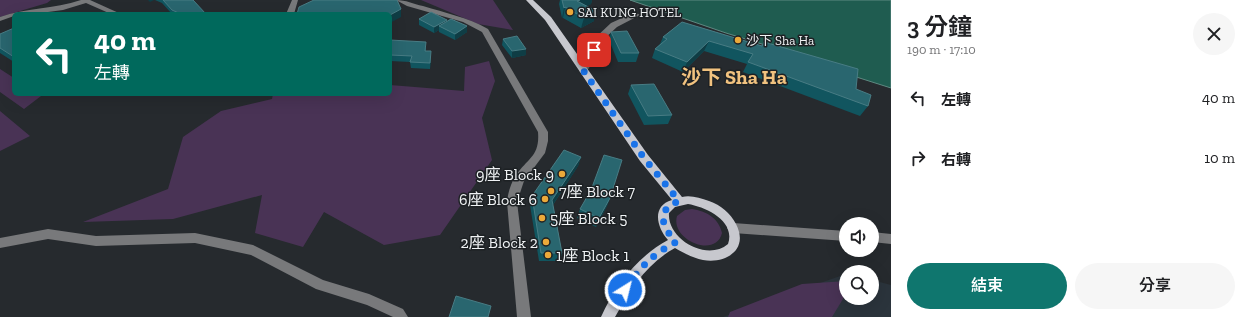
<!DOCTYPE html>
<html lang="zh-TW">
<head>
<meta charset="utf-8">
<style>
  :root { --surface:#fff; --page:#f6f6f6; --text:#202124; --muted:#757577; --accent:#0f766e }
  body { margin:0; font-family:"Zilla Slab","Noto Sans TC",serif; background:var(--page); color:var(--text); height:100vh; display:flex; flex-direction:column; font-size:15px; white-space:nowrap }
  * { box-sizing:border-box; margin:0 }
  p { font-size:13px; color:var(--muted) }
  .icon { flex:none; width:22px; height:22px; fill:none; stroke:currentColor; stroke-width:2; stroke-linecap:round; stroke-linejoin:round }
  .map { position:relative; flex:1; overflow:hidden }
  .panel { display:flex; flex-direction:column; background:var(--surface); width:360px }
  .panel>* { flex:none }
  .hud { position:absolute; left:12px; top:12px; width:380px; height:84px; border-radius:6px; box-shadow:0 4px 16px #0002; background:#00695c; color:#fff; overflow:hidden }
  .controls { position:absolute; left:839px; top:217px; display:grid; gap:8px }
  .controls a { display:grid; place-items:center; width:40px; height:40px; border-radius:50%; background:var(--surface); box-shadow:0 4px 16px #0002; font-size:20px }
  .pin { position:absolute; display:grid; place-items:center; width:34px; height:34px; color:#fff; margin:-17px; border-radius:8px; box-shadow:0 2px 6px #0006 }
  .me { position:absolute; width:44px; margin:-22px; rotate:36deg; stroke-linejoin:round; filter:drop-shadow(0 0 3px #0008) }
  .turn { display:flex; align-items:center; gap:14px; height:84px; padding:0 16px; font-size:18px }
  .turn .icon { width:52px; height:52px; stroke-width:2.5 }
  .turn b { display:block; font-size:28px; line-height:34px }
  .round { display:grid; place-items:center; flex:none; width:42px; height:42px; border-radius:21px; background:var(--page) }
  .summary { display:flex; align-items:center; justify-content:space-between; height:68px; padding:0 16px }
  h1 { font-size:24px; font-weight:600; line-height:30px }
  .cta { display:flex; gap:8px; margin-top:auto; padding:8px 16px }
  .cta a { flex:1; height:46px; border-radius:24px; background:var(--accent); color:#fff; font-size:16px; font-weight:600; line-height:46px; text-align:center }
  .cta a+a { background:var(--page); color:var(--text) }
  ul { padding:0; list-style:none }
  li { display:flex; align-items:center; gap:12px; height:60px; padding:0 16px }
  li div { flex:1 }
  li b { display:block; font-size:15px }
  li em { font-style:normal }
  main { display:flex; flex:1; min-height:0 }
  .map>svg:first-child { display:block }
  .built { fill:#2b343c }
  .green { fill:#493355 }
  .water { fill:#1f5c50; stroke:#5e8982 }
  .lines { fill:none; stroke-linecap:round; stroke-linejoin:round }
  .minor { fill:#78797b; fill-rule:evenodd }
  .major { fill:#c7c8ce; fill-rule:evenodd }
  .wall { fill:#11555f }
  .shaded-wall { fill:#0f3d45 }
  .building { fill:#29666f; stroke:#487c84 }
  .route { stroke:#1a73e8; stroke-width:7; stroke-dasharray:0 12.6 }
  .poi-dot { fill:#eca93a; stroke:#1d2124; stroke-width:1.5 }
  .labels { text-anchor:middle; stroke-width:3; stroke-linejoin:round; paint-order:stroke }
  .far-poi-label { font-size:13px; fill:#f0f3f5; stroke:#1d2124; text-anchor:start }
  .poi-label { font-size:16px; fill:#f0f3f5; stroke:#1d2124; text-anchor:end }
  .district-label { font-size:20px; font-weight:bold; fill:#f1c27f; stroke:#1d2124 }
</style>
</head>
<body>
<main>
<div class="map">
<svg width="891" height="317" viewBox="0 0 891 317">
  <rect width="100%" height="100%" fill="#262a2e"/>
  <path class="built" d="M846,274v24h26v-18l19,5v32h-168z"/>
  <path class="green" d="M0,0h51l-4,3 -47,14z
    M421,0h72l20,30 -35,-6z
    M489,61l6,20 -13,37 10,42 -52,75 -56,10 -60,-33 -21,35 -48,-14 7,-38 -89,24 -90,3 85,-33 15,-52 38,-26 51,-12 1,-5h117v-9l74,6 1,-24z
    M0,69l14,9v16h24l3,2 -17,13 -24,-17z
    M0,111l30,25 -30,15z
    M692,209c14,2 27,9 30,24 -6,26 -52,7 -45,-17l8,-6z
    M846,281v13l-14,23h-104l2,-5 72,-28z"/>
  <path class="water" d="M630,0h261v88l-63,-20 -53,-20 -49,-15z"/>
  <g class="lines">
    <path class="minor" d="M81,0h9l31,14h-10l-25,-11 -23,7 -30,4h-19v2l-14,5v-4c25,-9 54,-8 81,-17z
      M292,0h6l-4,14h-8z
      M396,0c10,0 17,4 27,6 22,7 44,11 65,23l60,103v9l-3,12 -21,28 -7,21 14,115h-14l-10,-115c1,-10 4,-19 9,-27 12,-17 24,-19 22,-43l-56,-100 -19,-10 -56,-16z
      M633,13h3l4,2 -23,12 -15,14 -8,20 -8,11h-6l-1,-2 7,-9 9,-23 16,-15z
      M733,223l113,8v10l-113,-8 -4,-2 -2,-3 2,-3z
      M48,229l48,7 99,-3 58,12 70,35 46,14 34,15 5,8h-15l-26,-12 -51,-16 -65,-34 -56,-12 -99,3 -48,-7 -48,9v-10z
      M872,232l19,2v10l-19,-2z"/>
    <path class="major" d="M526,0h7l18,17 97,138 34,42c9,-2 18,1 27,4 12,4 21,12 27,23 13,25 -9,40 -33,36 -10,-2 -19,-7 -28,-12 -29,16 -43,40 -60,69h-14c14,-31 37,-61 67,-77 -11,-12 -17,-34 4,-40l-32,-39 -95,-141zM688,204c18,3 48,17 40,40 -21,18 -61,-5 -59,-31l6,-6z"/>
  </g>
  <path class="wall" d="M155,0h38l13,14h-34l-10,-11z
    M560,0h32l-1,4 -5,2 8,15 -13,7 -18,-10h-1l-3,-14z
    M419,19l28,1v1l20,11 -12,8 -16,-8v-2l-5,3 -15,-8z
    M682,22l80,24 2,-4 92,47 12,17 -8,10 -117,-44 4,-8 -43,-13 -21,21 -31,-14 3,-9 5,-5 3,-7z
    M14,28v34l-14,-9v-19z
    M611,32l28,21 -3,9h-18l-9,-22z
    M503,39l23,16 -14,3 -10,-13z
    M390,40l36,8v3l5,6 -1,12 -19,-1 -1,-6 -20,-1z
    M631,85l41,30 -4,9 -24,1 -16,-31z
    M581,157l-3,9 -25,39 9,48 -2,8h-21l-9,-56 2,-9z
    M610,198l-3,8 -11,21 -19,-9 3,-9z"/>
  <path class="shaded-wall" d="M148,0h6l-4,2z
    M580,0h12l-1,4 -16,8 2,-11z
    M565,7l-2,11h-1l2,-10z
    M401,9v8l-11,6v-8z
    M596,11l-2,10 -13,7 3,-10z
    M447,20v6h-8v4l-5,3v-6z
    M467,26v6l-12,8v-6z
    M709,41l-5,10 -21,21 4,-10z
    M526,49v6l-14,3v-7z
    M431,51v6l-1,12v-6z
    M581,157l-3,9 -28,43 2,-9z
    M610,198l-3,8 -11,21 3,-9z"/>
  <path class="building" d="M163,0h30l13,14h-25l-9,-4z
    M314,0h83l4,9 -11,6v-1h-93l2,-7z
    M562,0h18l-3,1 19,10 -12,7 -19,-11 -1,1z
    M431,12l16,8 -13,7 -15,-8z
    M451,19l16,7 -12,8 -16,-8z
    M682,22l80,24 2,-4 94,27 -2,20 15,6 -3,11 -120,-44 5,-8 -44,-13 -22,21 -32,-13 12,-10 -4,-2z
    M14,28v29l-14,-9v-14z
    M627,31l12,22h-18l-10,-21z
    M517,36l9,13 -14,2 -9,-12z
    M390,40l36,2 -1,9h6l-1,12 -20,-1 2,-6 -22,-1z
    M654,84l18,31 -24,1 -17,-31z
    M564,150l17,7 -29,43 10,53h-21l-9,-57z
    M604,155l18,5 -12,38 -11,20 -19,-9 11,-19z
    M456,296l35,10 -3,11h-39z"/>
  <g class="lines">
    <path class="route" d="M594,50l-4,11 -7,9 61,88 35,43c-24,9 -17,26 -3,41 -24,13 -36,25 -51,48"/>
  </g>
  <g class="poi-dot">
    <circle cx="570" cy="12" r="4"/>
    <circle cx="738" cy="40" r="4"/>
    <circle cx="562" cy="174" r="4"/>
    <circle cx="551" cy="191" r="4"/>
    <circle cx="545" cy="199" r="4"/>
    <circle cx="542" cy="218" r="4"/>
    <circle cx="546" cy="242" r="4"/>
    <circle cx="548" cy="255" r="4"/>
  </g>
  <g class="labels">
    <g class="far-poi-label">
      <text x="578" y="17">SAI KUNG HOTEL</text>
      <text x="746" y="45">沙下 Sha Ha</text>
    </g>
    <g class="poi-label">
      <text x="554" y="180">9座 Block 9</text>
      <text x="559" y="197" text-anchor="start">7座 Block 7</text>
      <text x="537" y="205">6座 Block 6</text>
      <text x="550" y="224" text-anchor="start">5座 Block 5</text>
      <text x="538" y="248">2座 Block 2</text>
      <text x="556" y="261" text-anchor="start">1座 Block 1</text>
    </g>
    <g class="district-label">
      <text x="734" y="84">沙下 Sha Ha</text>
    </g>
  </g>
</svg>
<div class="controls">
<a><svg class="icon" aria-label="sound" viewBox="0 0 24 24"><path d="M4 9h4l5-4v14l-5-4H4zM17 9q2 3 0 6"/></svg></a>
<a><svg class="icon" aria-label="search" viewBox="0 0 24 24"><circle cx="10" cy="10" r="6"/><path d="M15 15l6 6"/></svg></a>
</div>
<div class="pin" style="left:594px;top:50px;background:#d93025"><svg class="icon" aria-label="arrive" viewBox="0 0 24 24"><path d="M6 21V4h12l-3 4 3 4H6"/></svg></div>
<svg class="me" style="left:625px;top:290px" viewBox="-20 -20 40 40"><circle r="17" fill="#1a73e8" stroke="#fff" stroke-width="3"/><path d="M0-11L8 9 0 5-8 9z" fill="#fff"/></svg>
<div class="hud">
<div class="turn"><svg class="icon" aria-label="left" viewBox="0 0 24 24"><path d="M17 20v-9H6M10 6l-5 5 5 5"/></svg><div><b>40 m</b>左轉</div></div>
</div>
</div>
<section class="panel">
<div class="summary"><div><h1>3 分鐘</h1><p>190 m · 17:10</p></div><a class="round"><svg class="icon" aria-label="close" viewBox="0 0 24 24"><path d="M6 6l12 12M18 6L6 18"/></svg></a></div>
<ul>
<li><svg class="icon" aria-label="left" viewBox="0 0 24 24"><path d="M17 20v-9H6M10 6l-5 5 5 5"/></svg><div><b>左轉</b></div><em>40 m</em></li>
<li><svg class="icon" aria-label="right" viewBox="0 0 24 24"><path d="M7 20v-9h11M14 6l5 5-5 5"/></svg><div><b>右轉</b></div><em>10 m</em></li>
</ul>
<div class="cta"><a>結束</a><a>分享</a></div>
</section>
</main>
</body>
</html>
